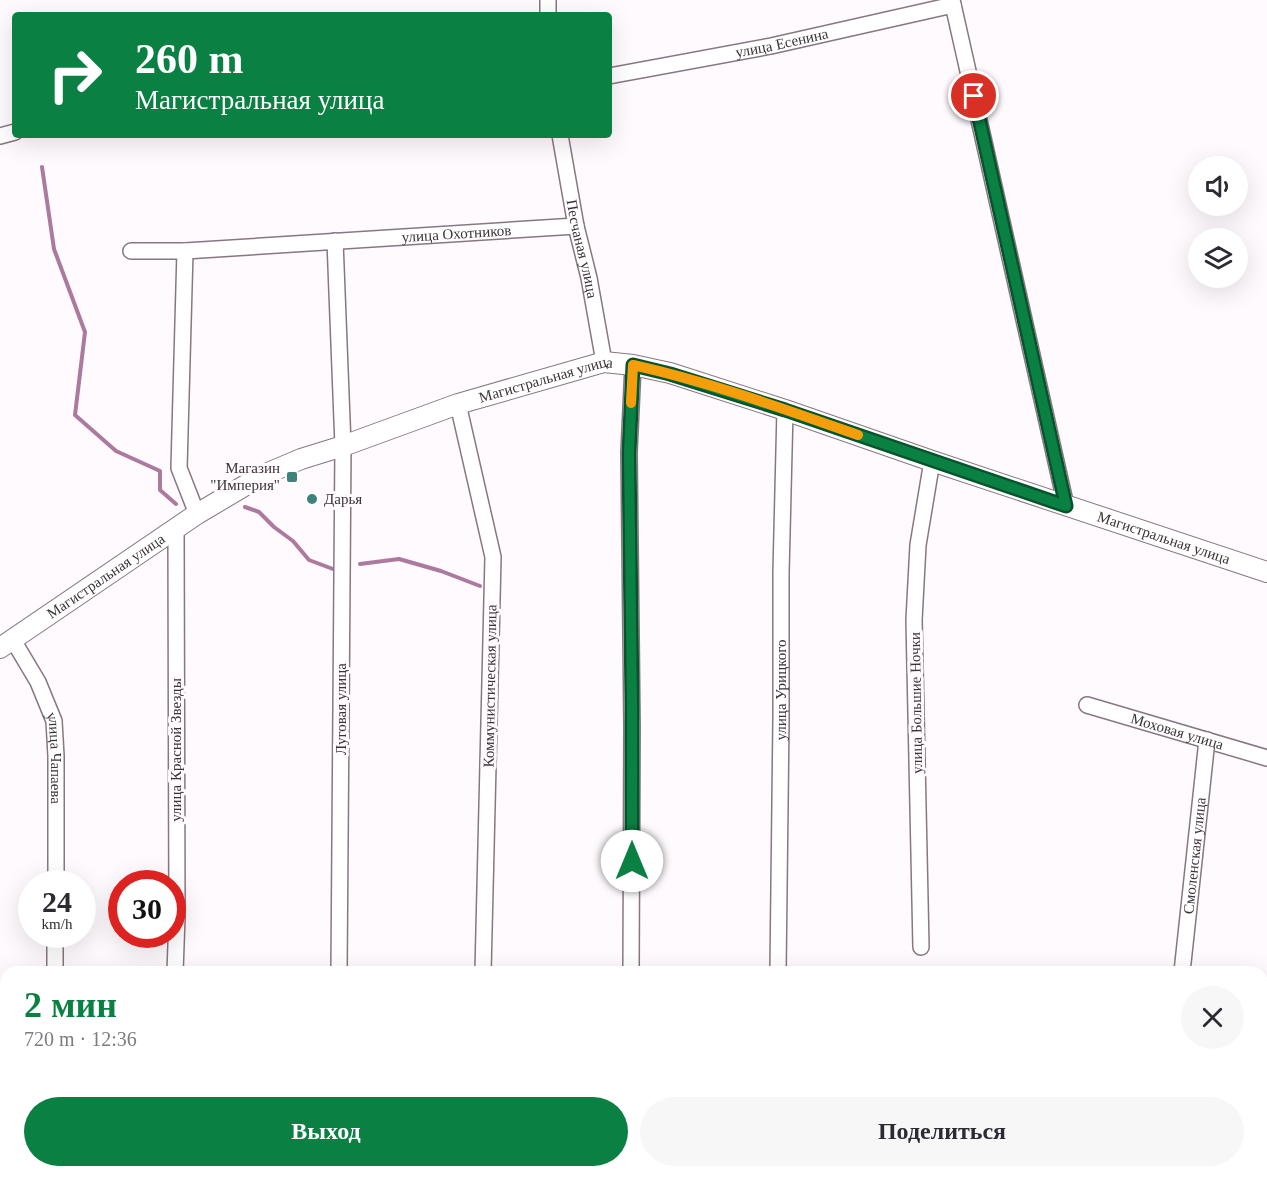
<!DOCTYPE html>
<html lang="ru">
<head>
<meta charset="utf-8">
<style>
  :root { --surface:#fff; --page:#f7f7f7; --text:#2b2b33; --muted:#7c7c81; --accent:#0b8043 }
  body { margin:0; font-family:Georgia,serif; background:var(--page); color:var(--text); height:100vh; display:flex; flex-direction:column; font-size:22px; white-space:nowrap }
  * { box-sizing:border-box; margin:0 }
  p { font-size:20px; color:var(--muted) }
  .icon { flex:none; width:33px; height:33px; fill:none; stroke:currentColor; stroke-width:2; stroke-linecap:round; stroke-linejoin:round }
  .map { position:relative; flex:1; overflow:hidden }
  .sheet { position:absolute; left:0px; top:966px; width:1268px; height:212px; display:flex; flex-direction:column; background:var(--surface); border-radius:18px 18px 0 0; box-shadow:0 6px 24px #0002 }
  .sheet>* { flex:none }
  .guide { position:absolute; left:12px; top:12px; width:600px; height:126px; border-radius:6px; box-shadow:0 6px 24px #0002; background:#0b8043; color:#fff; overflow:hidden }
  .tools { position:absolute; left:1188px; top:156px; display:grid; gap:12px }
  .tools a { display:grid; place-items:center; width:60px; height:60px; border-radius:50%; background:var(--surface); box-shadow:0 6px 24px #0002; font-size:30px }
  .speed { position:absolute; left:18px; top:870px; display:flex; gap:12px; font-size:30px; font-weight:700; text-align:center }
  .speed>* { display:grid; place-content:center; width:78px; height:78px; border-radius:50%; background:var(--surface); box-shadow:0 6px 24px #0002; line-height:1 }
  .speed small { font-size:15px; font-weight:400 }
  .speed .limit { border:9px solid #d22; background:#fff; color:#111 }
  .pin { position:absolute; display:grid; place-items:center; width:51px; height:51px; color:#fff; margin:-26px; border:3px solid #fff; border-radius:50%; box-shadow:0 2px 6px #0007 }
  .me { position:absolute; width:66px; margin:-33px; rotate:0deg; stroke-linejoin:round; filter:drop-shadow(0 0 4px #0008) }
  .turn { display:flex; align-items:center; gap:21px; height:126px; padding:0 24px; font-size:27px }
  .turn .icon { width:78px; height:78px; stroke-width:2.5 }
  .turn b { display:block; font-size:42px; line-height:51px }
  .round { display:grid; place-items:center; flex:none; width:63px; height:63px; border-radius:32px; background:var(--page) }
  .overview { display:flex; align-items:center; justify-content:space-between; height:102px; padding:0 24px }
  h1 { font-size:36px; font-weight:700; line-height:45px; color:var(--accent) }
  .cta { display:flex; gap:12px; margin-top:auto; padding:12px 24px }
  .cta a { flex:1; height:69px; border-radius:36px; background:var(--accent); color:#fff; font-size:24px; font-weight:700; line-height:69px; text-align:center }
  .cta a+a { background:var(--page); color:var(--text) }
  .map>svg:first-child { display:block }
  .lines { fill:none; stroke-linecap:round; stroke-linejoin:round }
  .stream { stroke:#ac7a9f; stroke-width:4 }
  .minor-casing { stroke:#887783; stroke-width:18 }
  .tertiary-casing { stroke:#887783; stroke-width:22 }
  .minor { stroke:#fff; stroke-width:15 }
  .tertiary { stroke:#fff; stroke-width:20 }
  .route-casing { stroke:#07532c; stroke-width:15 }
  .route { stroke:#0b8043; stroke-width:10 }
  .slow { stroke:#f59e0b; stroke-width:10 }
  .poi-dot { fill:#3d837c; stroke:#fefafd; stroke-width:2 }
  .labels { text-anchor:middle; stroke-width:6; stroke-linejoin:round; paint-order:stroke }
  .street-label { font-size:15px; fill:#3b3338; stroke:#fefafd }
  .poi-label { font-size:15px; fill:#3b3338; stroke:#fefafd; text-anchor:end }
</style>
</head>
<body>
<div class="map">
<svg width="1267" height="1177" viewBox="0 0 1267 1177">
  <rect width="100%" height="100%" fill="#fefafd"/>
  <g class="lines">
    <path class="stream" d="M42,167l12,82 31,83 -10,83 41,36 44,20v19l16,14
      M245,507l14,5 15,15 19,14 16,19 24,9
      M360,564l39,-5 42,12 39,15
      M546,1172l2,5"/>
    <defs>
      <g id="minor">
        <path d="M548,0v15"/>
        <path d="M952,0l114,506"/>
        <path id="s1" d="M609,76l162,-30 182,-41"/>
        <path id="s2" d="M560,135l16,91 13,52 15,84"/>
        <path d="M0,136l15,-4"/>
        <path d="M335,241l8,205 -4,526"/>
        <path id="s3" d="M131,251h54l391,-25"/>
        <path d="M185,251l-6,217 18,46"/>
        <path d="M458,404l35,153 -10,415"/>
        <path id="s4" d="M13,640l25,42 16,39 2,35v128"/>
        <path id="s5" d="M1087,705l180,53"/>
        <path d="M921,947l-7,-327 4,-75 14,-84"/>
        <path d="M55,972v-38"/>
        <path d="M175,972l2,-55 -1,-388"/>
        <path d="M631,972l1,-245 -3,-275 4,-87"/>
        <path id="s6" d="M778,972l3,-253v-146l4,-163"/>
        <path id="s7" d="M1182,972l25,-232"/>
        <path d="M0,1105h6"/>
        <path d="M55,1172v5"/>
        <path d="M170,1172v5"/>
        <path d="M480,1172v5"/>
        <path d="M779,1172v5"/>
        <path d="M1163,1172l4,5"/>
        <path d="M338,1177v-5"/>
        <path d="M631,1177v-5"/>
      </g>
      <g id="tertiary">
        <path id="s8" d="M0,648l197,-134 64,-38 40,-17 42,-13 115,-42 146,-42 29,3 37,8 115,37 147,51 335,111"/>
      </g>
    </defs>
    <use href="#minor" class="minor-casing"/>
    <use href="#tertiary" class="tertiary-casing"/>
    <use href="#minor" class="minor"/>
    <use href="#tertiary" class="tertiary"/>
  </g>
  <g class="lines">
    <defs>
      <path id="route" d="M632,861v-157l-3,-251 4,-88 37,9 115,36 281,96 -92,-410"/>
    </defs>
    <use href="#route" class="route-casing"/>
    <use href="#route" class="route"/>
    <path class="slow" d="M631,403l2,-38c77,17 151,44 225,70"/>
  </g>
  <g class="poi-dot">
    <rect x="286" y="471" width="12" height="12" rx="3"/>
    <circle cx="312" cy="499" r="6"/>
  </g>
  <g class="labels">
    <g class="street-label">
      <text dy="5" stroke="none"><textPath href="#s1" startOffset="176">улица Есенина</textPath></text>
      <text dy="5" stroke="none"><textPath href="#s3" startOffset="326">улица Охотников</textPath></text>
      <text dy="5" stroke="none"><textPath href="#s2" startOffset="116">Песчаная улица</textPath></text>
      <text dy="5" stroke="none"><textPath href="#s8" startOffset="614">Магистральная улица</textPath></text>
      <text dy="5" stroke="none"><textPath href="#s8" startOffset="1262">Магистральная улица</textPath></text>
      <text dy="5" stroke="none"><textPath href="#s8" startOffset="128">Магистральная улица</textPath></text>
      <text transform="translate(490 686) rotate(-89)" y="5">Коммунистическая улица</text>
      <text dy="5" stroke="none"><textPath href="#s6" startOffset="282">улица Урицкого</textPath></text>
      <text transform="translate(916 703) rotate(-91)" y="5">улица Большие Ночки</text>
      <text transform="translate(341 709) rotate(-90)" y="5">Луговая улица</text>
      <text dy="5" stroke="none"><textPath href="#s5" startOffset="94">Моховая улица</textPath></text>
      <text transform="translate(176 750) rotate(-90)" y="5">улица Красной Звезды</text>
      <text dy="5" stroke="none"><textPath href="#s4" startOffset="128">улица Чапаева</textPath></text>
      <text dy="5" stroke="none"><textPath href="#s7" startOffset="117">Смоленская улица</textPath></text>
    </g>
    <g class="poi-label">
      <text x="280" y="473">Магазин<tspan x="280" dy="17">"Империя"</tspan></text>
      <text x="324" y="504" text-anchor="start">Дарья</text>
    </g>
  </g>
</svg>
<div class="tools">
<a><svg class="icon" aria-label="sound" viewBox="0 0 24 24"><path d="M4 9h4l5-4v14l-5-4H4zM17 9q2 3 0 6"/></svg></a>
<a><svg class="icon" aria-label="layers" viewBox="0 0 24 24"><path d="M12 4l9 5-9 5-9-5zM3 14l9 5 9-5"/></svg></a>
</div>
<div class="speed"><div>24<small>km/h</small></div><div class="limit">30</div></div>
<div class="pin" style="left:974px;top:96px;background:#d93025"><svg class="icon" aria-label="arrive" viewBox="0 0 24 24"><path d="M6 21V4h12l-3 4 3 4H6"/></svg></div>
<svg class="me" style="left:632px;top:861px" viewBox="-20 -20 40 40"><circle r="19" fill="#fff"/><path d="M0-13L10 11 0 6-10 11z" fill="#0b8043"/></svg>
<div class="guide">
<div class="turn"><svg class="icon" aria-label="right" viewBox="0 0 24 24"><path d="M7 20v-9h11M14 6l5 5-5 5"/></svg><div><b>260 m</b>Магистральная улица</div></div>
</div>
<section class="sheet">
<div class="overview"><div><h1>2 мин</h1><p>720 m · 12:36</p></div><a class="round"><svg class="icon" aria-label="close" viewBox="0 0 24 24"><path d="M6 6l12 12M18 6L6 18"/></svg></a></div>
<div class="cta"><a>Выход</a><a>Поделиться</a></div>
</section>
</div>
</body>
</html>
